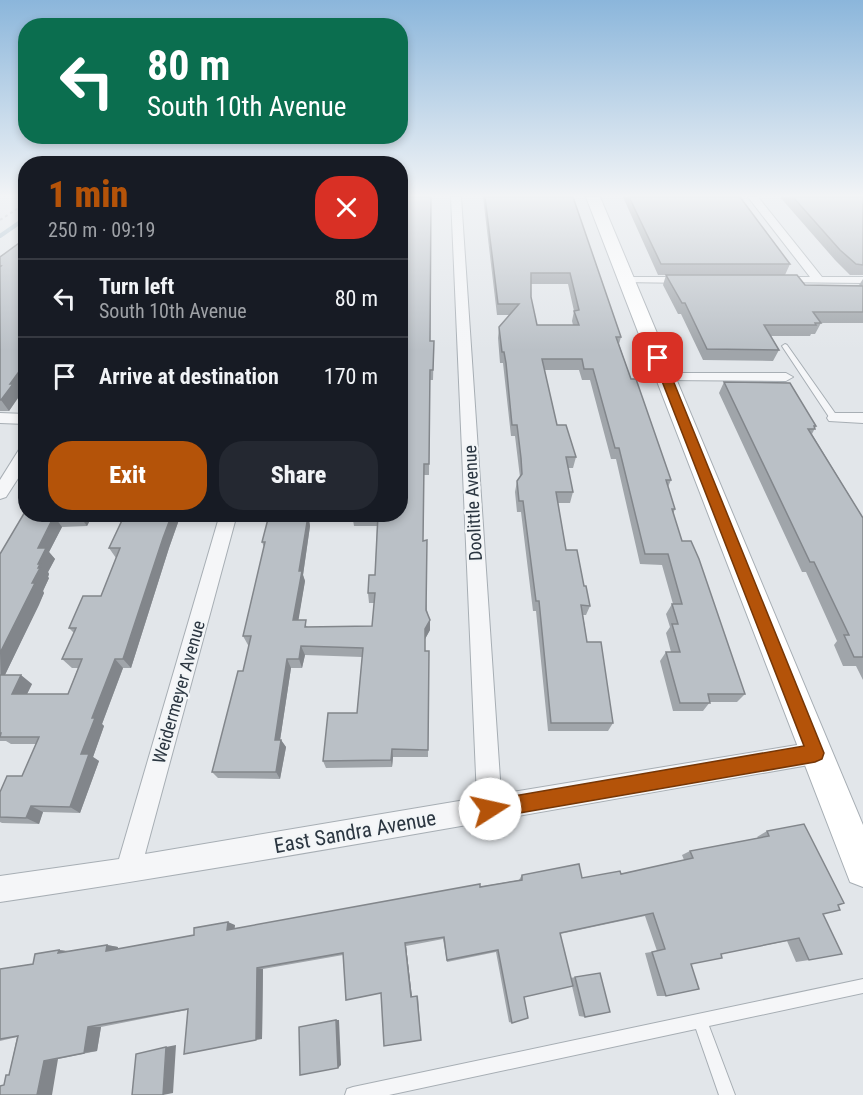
<!DOCTYPE html>
<html lang="en">
<head>
<meta charset="utf-8">
<style>
  :root { --surface:#171b24; --page:#242831; --text:#f1f3f6; --muted:#9ea1a6; --line:#363941; --accent:#b45309 }
  body { margin:0; font-family:"Roboto Condensed",sans-serif; background:var(--page); color:var(--text); height:100vh; display:flex; flex-direction:column; font-size:22px; white-space:nowrap }
  * { box-sizing:border-box; margin:0 }
  p { font-size:20px; color:var(--muted) }
  .icon { flex:none; width:33px; height:33px; fill:none; stroke:currentColor; stroke-width:2; stroke-linecap:round; stroke-linejoin:round }
  .map { position:relative; flex:1; overflow:hidden }
  .side { position:absolute; left:18px; top:156px; width:390px; height:366px; display:flex; flex-direction:column; background:var(--surface); border-radius:24px; box-shadow:0 3px 9px #0003 }
  .side>* { flex:none }
  .hud { position:absolute; left:18px; top:18px; width:390px; height:126px; border-radius:24px; box-shadow:0 3px 9px #0003; background:#0b6e4f; color:#fff; overflow:hidden }
  .pin { position:absolute; display:grid; place-items:center; width:51px; height:51px; color:#fff; margin:-26px; border-radius:12px; box-shadow:0 3px 9px #0006 }
  .me { position:absolute; width:66px; margin:-33px; rotate:80deg; stroke-linejoin:round; filter:drop-shadow(0 0 4px #0008) }
  .turn { display:flex; align-items:center; gap:21px; height:126px; padding:0 30px; font-size:27px }
  .turn .icon { width:78px; height:78px; stroke-width:2.5 }
  .turn b { display:block; font-size:42px; line-height:51px }
  .round { display:grid; place-items:center; flex:none; width:63px; height:63px; border-radius:24px; background:var(--page) }
  .overview { display:flex; align-items:center; justify-content:space-between; height:102px; padding:0 30px }
  h1 { font-size:36px; font-weight:800; line-height:45px; color:var(--accent) }
  .cta { display:flex; gap:12px; margin-top:auto; padding:12px 30px }
  .cta a { flex:1; height:69px; border-radius:24px; background:var(--accent); color:#fff; font-size:24px; font-weight:800; line-height:69px; text-align:center }
  .cta a+a { background:var(--page); color:var(--text) }
  ul { padding:0; list-style:none }
  li { display:flex; align-items:center; gap:18px; height:78px; padding:0 30px; border-top:2px solid var(--line) }
  li div { flex:1 }
  li b { display:block; font-size:22px }
  li em { font-style:normal }
  .map>svg:first-child { display:block }
  .lines { fill:none; stroke-linecap:round; stroke-linejoin:round }
  .stream { stroke:#a0b8c7; stroke-width:4 }
  .lane-casing { stroke:#a7aeb4; stroke-width:2 }
  .street-casing { stroke:#a7aeb4; stroke-width:2 }
  .secondary-casing { stroke:#a7aeb4; stroke-width:2 }
  .path { stroke:#bcc0c5; stroke-width:2; stroke-dasharray:3 3; stroke-linecap:butt }
  .lane { fill:#f5f6f8; fill-rule:evenodd }
  .street { fill:#f5f6f8; fill-rule:evenodd }
  .secondary { fill:#fff; fill-rule:evenodd }
  .wall { fill:#a0a5aa; fill-rule:evenodd }
  .shaded-wall { fill:#82868b }
  .building { fill:#bac0c6; stroke:#82868b; stroke-width:1.5; fill-rule:evenodd }
  .route { fill:#b45309; stroke:#753606; stroke-width:1.5 }
  .labels { text-anchor:middle; stroke-width:4.5; stroke-linejoin:round; paint-order:stroke }
  .street-label { font-size:18px; fill:#2b3641; stroke:#f2f5f7 }
  .near-street-label { font-size:21px; fill:#2b3641; stroke:#f2f5f7 }
</style>
</head>
<body>
<div class="map">
<svg width="863" height="1095" viewBox="0 0 863 1095">
  <rect width="100%" height="100%" fill="#e2e6ea"/>
  <g class="lines">
    <path class="stream" d="M0,236l26,-18"/>
    <defs>
      <path id="lane" d="M785,344l2,1 50,71v4h-6l-49,-74z
        M863,979v14l-154,33 26,69h-16l-23,-66 -307,66h-44l2,-6 6,-2z"/>
      <path id="street" d="M451,197h10l40,597 314,-52 8,3 3,8 -3,8 -8,3c-272,47 -542,97 -815,138v-26l119,-17 101,-345h17l-92,340 332,-56z
        M748,197h10l64,80h41v6l-89,-1v-4l4,-1h32z
        M626,277h62l6,3 -6,3 -66,-1v-4z
        M667,373h119l7,4 -7,4 -124,-1 -2,-3z
        M0,413l26,1v10l-26,-1z
        M834,413h29v10l-34,-2 -2,-3 2,-3z
        M26,447v19l-20,31 -6,2v-19l20,-32z"/>
      <path id="secondary" d="M586,197h14l263,628v62l-13,-5 -5,-13z"/>
    </defs>
    <use href="#lane" class="lane-casing"/>
    <use href="#street" class="street-casing"/>
    <use href="#secondary" class="secondary-casing"/>
    <path class="path" d="M0,220l26,-17"/>
    <use href="#lane" class="lane"/>
    <use href="#street" class="street"/>
    <use href="#secondary" class="secondary"/>
  </g>
  <path class="wall" d="M483,197h90l48,140 -2,7 12,35 40,101 -3,7 7,22 -2,5 9,27 63,153 -8,8h-27l-7,9h-30l-13,-50 6,-9h5l-5,-19 4,-6 -4,-13 6,-10h1l-11,-39 -22,-1 -24,-105h-5l-21,-79h-8l-3,-10h-35l13,55 19,32 -3,11h-5l5,24 -3,11h-12l8,47 18,36 6,20 -4,9h-3l4,27 26,81 -5,8h-60l-12,-120h-3l-12,-99h-4l-2,-20 2,-11 3,-4 -1,-8 -4,-33h-4l-8,-73h-3l-2,-25 1,-11 10,-12h-12zM531,284h37l6,27 -2,10 1,4h-36l-6,-28z
    M623,197h117l50,67 -5,11 20,10h54l4,-6v44h-42l-6,11h-4l-1,2h-39l8,14 -6,11 -70,-1 -22,-46h-3l-15,-29 3,-10h-8z
    M780,197h83v78h-13l-15,-15z
    M0,257l19,135 1,3 -11,16h-9z
    M430,341h4l-1,39h-3l-1,95h-5l-1,65 4,70 3,20 -5,9v12h4l-1,106h-35l-1,10 -66,1 -3,-7 34,-48 5,-56 -57,-2 -3,13h-11l-11,72h1l5,7 -6,32 -62,-1 -6,-6 31,-101 6,-26h-1l-5,-9 21,-89 -2,-5 7,-27 41,-1 -1,6 1,6 -7,49 2,6 -7,39 10,7 64,-1 2,-23h-5l-1,-10 7,-18 2,-49h-23l-2,-12h48z
    M724,382l92,44 -4,8 51,84v162l-7,-14h-13l-9,-21 3,-4 -31,-69h-4l-83,-179z
    M26,514h155l-12,34 -38,120h-8l-21,56 2,2 -11,31 6,4 -19,52 -37,-1 -4,12 -37,-1 -2,-1v-30l22,-16 14,-32h-25l-5,-3h-6v-187zM90,520l32,1 -13,27 7,10 -15,38 -32,32 5,5 -12,26 10,9h6l-10,26h-41l5,-10 -27,-9 39,-82 -1,-2 6,-13 -1,-1 1,-3 -1,-2 7,-13 -6,-7 13,-25 25,-1z
    M767,831l71,74 -15,9 -14,46 -13,2 -9,-21 -66,13 -30,10 -25,32h-9l-12,-43 12,-2 -12,-35 -85,18 10,44 30,-5 -15,44 -6,-1 -7,-30 -48,11 -12,26 -3,-1 -13,-70 -49,10 -4,-23 -37,7 6,51 6,-1 3,44 -40,-47 -35,7 -3,-45 -80,14 -1,70 -75,-29 -86,17 -4,24 -39,8 -54,26 5,-10 8,-38 -17,4v-72l33,-5 26,-14 10,1 38,-6 11,2 -1,2 77,-14 41,-10 -1,4 285,-49 3,-5 60,3 39,-4 63,-14 -2,-5 8,-4 68,-13 -1,-1z"/>
  <path class="shaded-wall" d="M26,362v21l-7,9 1,3 -11,16 -8,-11 9,-16z
    M80,514h6l4,6 -3,6 -8,-11z
    M172,514h9l-12,34 -38,120 -8,-9 40,-121z
    M306,514h4l-1,6 1,6 -7,49 2,6 -8,48 -4,-9z
    M54,516l8,11 -13,25 6,7 -7,13 1,2 -1,3 1,1 -6,13 1,2 -5,12 -38,78 -1,-30 32,-70 6,-15v-20z
    M430,620v10l-5,9v-10z
    M301,646l4,9 -3,13 -3,-9z
    M115,659l8,9 -21,56 2,2 -11,31 6,4 -19,52 -10,-6 11,-53 11,-36z
    M287,659l4,9 -12,79 -4,-7z
    M21,675l11,9 -9,18 -11,-8z
    M281,740l5,7 -6,32 -4,-7z
    M392,749l1,8 -1,10 -1,-7z
    M31,806l12,6 -4,12 -13,-6z
    M228,922l7,3 -1,8 -7,-3z
    M405,943l1,3 6,51h-1z
    M107,945l11,2 -1,6 -11,-2z
    M59,950l13,2 -14,1z
    M257,968l6,1 -1,70 -6,1z
    M336,1020h3l2,45 -3,3z
    M88,1027h13l-4,24 -13,2z
    M176,1045l-3,48 -10,2 3,-48z
    M58,1059l-6,36h-15l7,-34z"/>
  <path class="building" d="M400,197h31l-1,144h4l-1,29h-3l-1,94h-5l-1,77 4,-1 -1,70 4,10 -5,9v22h4l-1,99 -36,-1 -1,11 -68,1 5,-48h29l6,-65 -62,-2 -2,13h-12l-12,81h6l-5,32h-64l26,-101h5l8,-35h-8l22,-94h-3l7,-27 37,-1v2h2l-9,55h3l-9,49h13l-1,7 67,-1 3,-33h-7l1,-18h6l3,-60h-26v-1h48z
    M485,197h88l48,140h-5l15,42h5l35,101h-5l9,29h-3l10,32h9l8,18 46,135h-37l2,9h-30l-14,-51h14l-8,-28h6l-6,-20h10l-14,-50h-23l-26,-106h-4l-22,-79h-9l-2,-10h-40l15,66h9l10,32h-10l7,35h-17l10,58h11l7,36h2l4,20 -9,-1 6,37h14l12,81h-62l-12,-122h-3l-13,-100h-4l-2,-20 5,-7 -1,-16 -4,-33h-5l-6,-62 -2,-11h-2l-3,-25 20,-23h-21zM531,273h39l9,37 -5,1 5,14h-42l-6,-28z
    M629,197h111l50,67h-129z
    M793,197h70v68l-7,-1 -16,-14z
    M26,238v124l-16,22h3l-12,16h-1v-133l1,-1h-1v-9z
    M666,275h131l8,10 58,1v26h-50l8,11h-6l1,2h-52l15,25 -72,-1 -22,-46h-3z
    M724,382l66,1 26,43h-2l1,3h-7l55,89v139h-9l-10,-22h5l-35,-73h-4z
    M26,510v4h54l-1,1 -25,1 -16,32h8l-8,16h2l-2,4h2l-8,15h3l-35,70v-99z
    M125,514h47l-9,24 -40,121h-8l-23,59h3l-14,36h8l-19,53 -39,-1 -5,12 -26,-1v-25l7,-16h15l17,-39h-39l1,-4h-1v-58h21l-9,19h56l14,-35h-20l14,-31h-7l14,-32h18l19,-48h-11z
    M804,824l40,79 -6,2 2,5 -17,4 19,40 -33,6 -10,-22 -78,16 1,4 -31,6 8,25 -33,7 -14,-44 13,-3 -12,-36 -93,20 13,53 -49,11 4,21 -16,5 -14,-73 -51,10 -3,-23 -39,6 6,54 6,-1 4,44 -37,6 -3,-53 -35,7 -3,-47 -86,15 -1,72 -72,14 4,-45 -100,18 -4,26 -40,8 -7,34h-37v-9l4,-1 2,-10h3l9,-39 -18,3v-70l33,-5 2,-10 24,-4 -1,3 49,-8 -1,6 88,-16v-7l34,-6 -1,8 253,-46v3l42,-7v-5l57,-11 3,14 38,-7 1,3 72,-16 -3,-7 79,-15 -2,-5z
    M600,973l10,39 -25,5 -10,-40z
    M336,1020l2,48 -38,7 -1,-48z
    M166,1047l-3,48h-31l4,-41z"/>
  <linearGradient id="sky" x2="0" y2="1"><stop stop-color="#8bb6db"/><stop offset="0.56" stop-color="#f2f4f6"/><stop offset="1" stop-color="#f2f4f6" stop-opacity="0"/></linearGradient>
  <rect width="863" height="350" fill="url(#sky)"/>
  <path class="route" d="M658,355l6,3 160,395 -2,6 -7,3 -325,56 -7,-2 -2,-7 2,-6 7,-3 314,-54 -151,-388z"/>
  <g class="labels">
    <g class="street-label">
      <text transform="translate(473 503) rotate(-93)" y="6">Doolittle Avenue</text>
      <text transform="translate(179 692) rotate(-74)" y="6">Weidermeyer Avenue</text>
    </g>
    <g class="near-street-label">
      <text transform="translate(355 832) rotate(-10)" y="7">East Sandra Avenue</text>
    </g>
  </g>
</svg>
<div class="pin" style="left:658px;top:358px;background:#d93025"><svg class="icon" aria-label="arrive" viewBox="0 0 24 24"><path d="M6 21V4h12l-3 4 3 4H6"/></svg></div>
<svg class="me" style="left:490px;top:809px" viewBox="-20 -20 40 40"><circle r="19" fill="#fff"/><path d="M0-13L10 11 0 6-10 11z" fill="#b45309"/></svg>
<div class="hud">
<div class="turn"><svg class="icon" aria-label="left" viewBox="0 0 24 24"><path d="M17 20v-9H6M10 6l-5 5 5 5"/></svg><div><b>80 m</b>South 10th Avenue</div></div>
</div>
<section class="side">
<div class="overview"><div><h1>1 min</h1><p>250 m · 09:19</p></div><a class="round" style="background:#d93025;color:#fff"><svg class="icon" aria-label="close" viewBox="0 0 24 24"><path d="M6 6l12 12M18 6L6 18"/></svg></a></div>
<ul>
<li><svg class="icon" aria-label="left" viewBox="0 0 24 24"><path d="M17 20v-9H6M10 6l-5 5 5 5"/></svg><div><b>Turn left</b><p>South 10th Avenue</p></div><em>80 m</em></li>
<li><svg class="icon" aria-label="arrive" viewBox="0 0 24 24"><path d="M6 21V4h12l-3 4 3 4H6"/></svg><div><b>Arrive at destination</b></div><em>170 m</em></li>
</ul>
<div class="cta"><a>Exit</a><a>Share</a></div>
</section>
</div>
</body>
</html>
